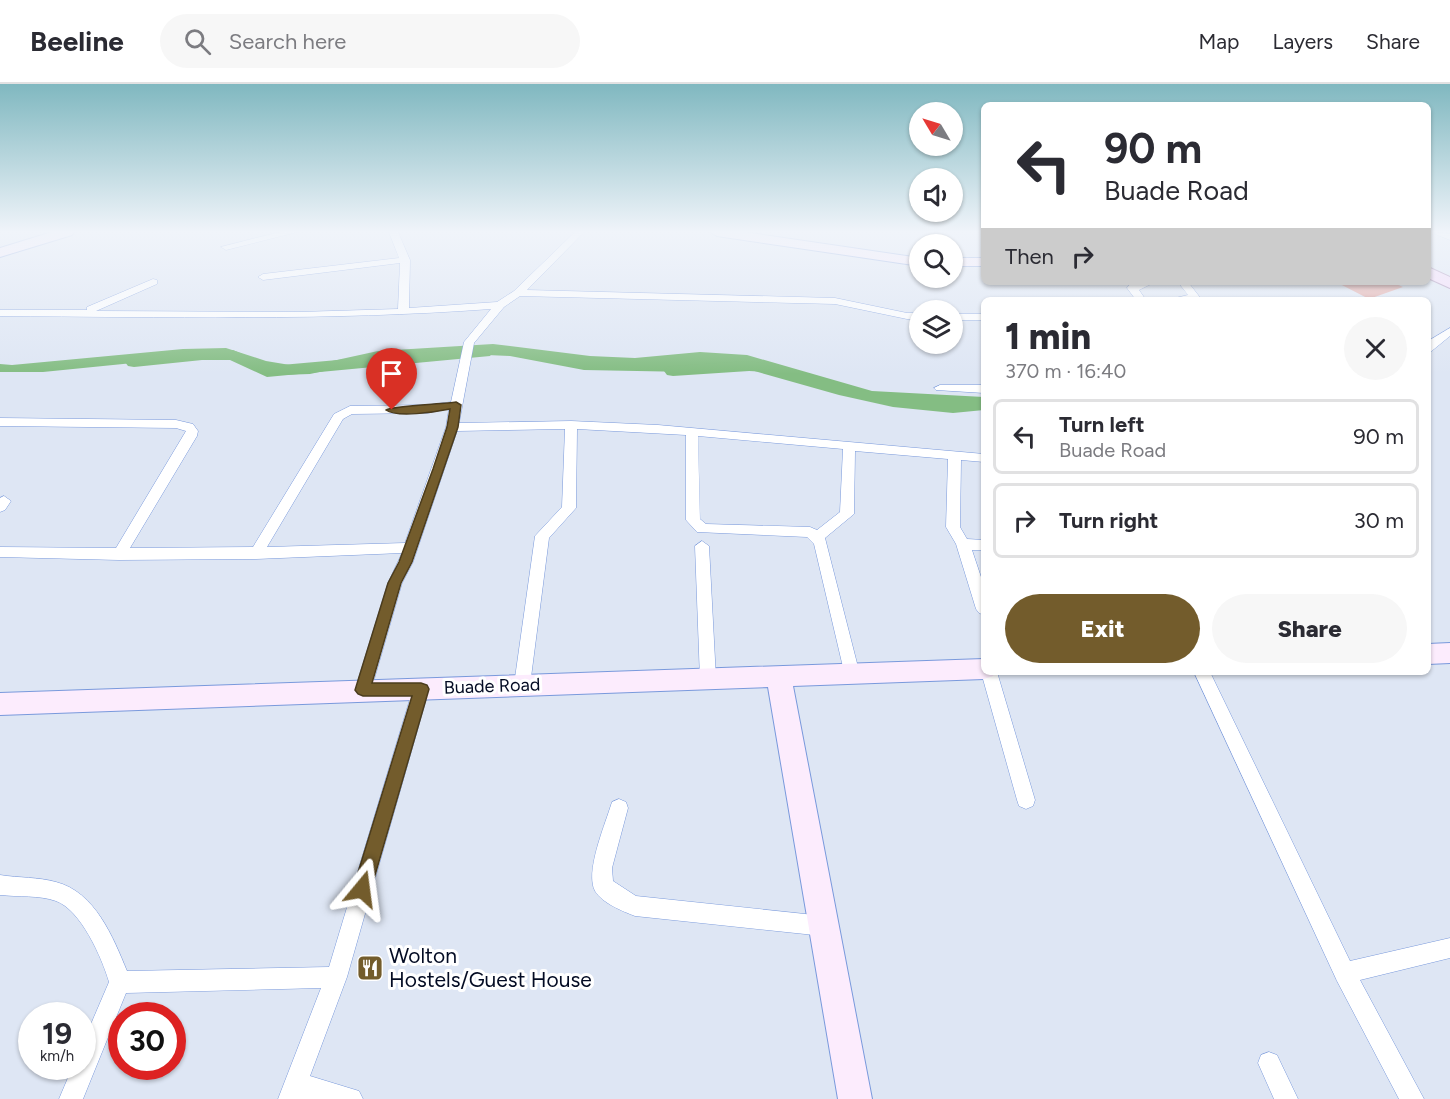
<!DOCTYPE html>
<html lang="en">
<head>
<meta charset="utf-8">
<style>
  :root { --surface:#fff; --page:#f7f7f7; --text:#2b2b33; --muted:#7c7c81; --line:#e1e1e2; --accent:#735c2c }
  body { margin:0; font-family:Figtree,sans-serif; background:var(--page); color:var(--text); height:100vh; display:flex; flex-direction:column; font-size:22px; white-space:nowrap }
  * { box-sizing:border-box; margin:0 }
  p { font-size:20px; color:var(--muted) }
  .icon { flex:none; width:33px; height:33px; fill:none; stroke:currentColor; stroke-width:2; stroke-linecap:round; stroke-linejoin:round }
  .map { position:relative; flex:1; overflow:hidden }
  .panel { position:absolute; left:981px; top:213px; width:450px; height:378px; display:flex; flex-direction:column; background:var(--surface); border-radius:9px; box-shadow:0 2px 4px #0004 }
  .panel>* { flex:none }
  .top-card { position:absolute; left:981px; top:18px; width:450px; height:183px; border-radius:9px; box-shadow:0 2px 4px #0004; background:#fff; color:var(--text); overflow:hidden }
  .needle { width:39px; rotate:308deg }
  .controls { position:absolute; left:909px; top:18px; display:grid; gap:12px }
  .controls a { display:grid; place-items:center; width:54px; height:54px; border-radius:50%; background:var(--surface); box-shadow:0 2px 4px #0004; font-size:30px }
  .speed { position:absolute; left:18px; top:918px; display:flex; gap:12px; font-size:30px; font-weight:700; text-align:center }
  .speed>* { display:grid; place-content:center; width:78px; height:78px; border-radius:50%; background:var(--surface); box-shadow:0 2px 4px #0004; line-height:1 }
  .speed small { font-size:15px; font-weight:400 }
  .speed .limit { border:9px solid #d22; background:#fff; color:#111 }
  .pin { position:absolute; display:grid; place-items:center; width:51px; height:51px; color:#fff; margin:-62px -26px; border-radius:50% 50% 50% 0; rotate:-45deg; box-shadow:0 0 6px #0007 }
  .pin .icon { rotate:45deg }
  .me { position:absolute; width:66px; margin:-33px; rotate:16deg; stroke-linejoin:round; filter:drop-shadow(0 0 4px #0008) }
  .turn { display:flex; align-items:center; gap:21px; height:126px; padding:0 24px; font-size:27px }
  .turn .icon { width:78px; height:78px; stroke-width:2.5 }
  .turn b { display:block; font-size:42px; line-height:51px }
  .then { display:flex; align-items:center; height:57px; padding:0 24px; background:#0003; gap:12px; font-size:22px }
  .round { display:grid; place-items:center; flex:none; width:63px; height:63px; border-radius:32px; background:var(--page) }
  .head { display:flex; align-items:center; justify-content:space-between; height:102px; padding:0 24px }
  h1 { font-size:36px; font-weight:800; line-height:45px }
  .cta { display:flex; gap:12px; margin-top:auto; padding:12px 24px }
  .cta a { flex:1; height:69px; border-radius:36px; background:var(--accent); color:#fff; font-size:24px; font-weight:800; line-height:69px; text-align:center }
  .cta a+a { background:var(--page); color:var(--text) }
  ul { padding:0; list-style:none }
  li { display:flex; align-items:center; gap:18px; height:75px; margin:0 12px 9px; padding:0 12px; border:3px solid var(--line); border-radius:9px }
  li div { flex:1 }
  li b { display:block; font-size:22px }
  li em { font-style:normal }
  header { display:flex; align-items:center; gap:36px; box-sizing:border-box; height:84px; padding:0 30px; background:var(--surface); border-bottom:2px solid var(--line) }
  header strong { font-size:28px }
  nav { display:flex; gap:33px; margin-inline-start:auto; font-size:21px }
  .search { width:420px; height:54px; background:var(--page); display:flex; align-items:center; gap:15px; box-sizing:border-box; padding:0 21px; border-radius:33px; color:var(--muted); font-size:22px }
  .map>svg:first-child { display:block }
  .green { fill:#e2a09b }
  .water { fill:#84bd83 }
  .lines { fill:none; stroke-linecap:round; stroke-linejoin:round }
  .river { fill:#84bd83; fill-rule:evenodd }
  .street-casing { stroke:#7999dc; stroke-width:1 }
  .secondary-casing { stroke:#7999dc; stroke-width:2 }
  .primary-casing { stroke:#a081ad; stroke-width:2 }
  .street { fill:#fff; fill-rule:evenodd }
  .secondary { fill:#fcecfd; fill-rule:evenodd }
  .primary { fill:#f8d9fb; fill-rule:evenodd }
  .route { fill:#735c2c; stroke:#4b3c1d; stroke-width:1.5 }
  .labels { text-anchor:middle; stroke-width:6; stroke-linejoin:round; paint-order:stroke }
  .street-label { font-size:18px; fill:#030b23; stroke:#fff }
  .near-poi-label { font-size:21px; fill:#030b23; stroke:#fff; text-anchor:start }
</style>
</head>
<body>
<header>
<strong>Beeline</strong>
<div class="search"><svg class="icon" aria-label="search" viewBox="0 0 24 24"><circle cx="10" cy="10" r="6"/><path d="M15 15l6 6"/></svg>Search here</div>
<nav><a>Map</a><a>Layers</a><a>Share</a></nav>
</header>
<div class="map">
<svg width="1450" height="1015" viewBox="0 0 1450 1015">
  <rect width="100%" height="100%" fill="#dee6f4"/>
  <path class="green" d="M1336,198h56l11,5 -34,12z"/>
  <path class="water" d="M493,260l97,12 45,2 65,-6 47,3 125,36 112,6v13l-31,3 -60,-6 -54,-12 -88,-25 -31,-4 -30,6 -106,-2 -74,-14 -69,-3 -47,3 -84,18 -29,1 -44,-15 -24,-5 -170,17h-43v-8l12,1 171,-16 43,-1 40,13 24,4 33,-2 55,-12z"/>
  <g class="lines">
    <path class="river" d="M484,263l6,1 3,4 -3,4 -223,21 -37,-17h-28l-68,7 -6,-1 -3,-4 3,-4 6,-1 68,-7h31l37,16z
      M749,277l18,3 3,4 -3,4 -18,-1 -76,5 -6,-1 -3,-4 3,-4 6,-1z"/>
    <defs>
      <path id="street" d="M280,148h17l-71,18 -5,-3z
        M389,148h9l12,28 -1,48 88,-6 17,-11 61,-59h9l-57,58 308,8 72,15h13v6h-13l-72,-15 -315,-8 -16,11 -30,36 -15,80 112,-2 87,4 326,29v8l-23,-2 -1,67 7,12 17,1v10h-12l12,36v29l-5,-2 -3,-4 -20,-65 -10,-17 2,-68 -93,-8 -1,63 -29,24 35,137 -2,5 -6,2 -6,-2 -32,-136 -7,-7 -110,-5 -11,-12v-85l-109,-6 -1,79 -27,30 -19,147 -2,5 -6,2 -6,-2 -2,-5 21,-149 27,-29 3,-78 -108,2 -44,131 -11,21 -31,107 -2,5 -6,2 -6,-2 -2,-5 33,-107 14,-30 -146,6 -137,1 -119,-3v-10l116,1 70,-117 -10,-3 -176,-2v-8l176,2 17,4 5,7 -1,5 -67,112 123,-1 81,-133 16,-8 77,-1 24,-3 13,-60 27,-33c-163,12 -327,8 -491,7v-6h87v-3l66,-28 4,1v4l-61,27 203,1 99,-3 2,-46 -137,17 -5,-3 5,-3 136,-16zM449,325l-3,18 -41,116 -138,4 76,-128 9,-5 75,-1zM698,352l145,13 -3,63 -23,18 -7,-3 -104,-3 -6,-5z
        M1434,148l16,2v6l-15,-6z
        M1132,198h23l-16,8 7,10h-10l-9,-12z
        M1178,198h10l14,18h-35l21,-5z
        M952,230h32v6h-32z
        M1450,244v8l-22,18 2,-14z
        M940,301h44v8l-48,-3 -2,-2z
        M4,412l7,5 -6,9 -5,2v-14z
        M702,457l7,5 7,133 -2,5 -6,2 -6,-2 -2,-5 -5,-133z
        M983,583l1,5h13l38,128 -2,6 -7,3 -7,-3 -2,-6 -36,-128z
        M1194,588h16l140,289 100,-23v20l-90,22 64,119h-25l-62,-118z
        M421,598l6,2 2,5 -82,288 -37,99 49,15 4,8h-85l43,-111 -195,5 -43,106h-24l14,-33h9v-21l27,-63c-7,-24 -28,-72 -53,-81 -17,-6 -38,-4 -56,-6v-20c19,3 38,2 56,7 39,10 57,55 71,89l202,-4 84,-278 2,-5z
        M619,715l7,3 2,6 -16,60 1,13 23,15 188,20 7,3 3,7 -3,7 -7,3 -189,-20c-13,-5 -33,-13 -40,-25 -10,-18 9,-64 15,-83l2,-6z
        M1269,968l8,3 21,44h-24l-16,-36 3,-8z"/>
      <path id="secondary" d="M52,148h22l-2,3 -72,22v-9z
        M710,148h34l176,26v8l-203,-30z
        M952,174h32v8h-32z
        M1450,559v20l-22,1v-20z
        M984,575v13h11l-2,4 -9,3 -191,7 79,413h-34l-70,-412 -768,28v-22z"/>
      <path id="primary" d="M1428,183l22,10v11l-22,-10z"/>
    </defs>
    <use href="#street" class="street-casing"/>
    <use href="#secondary" class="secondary-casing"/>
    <use href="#primary" class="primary-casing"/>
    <use href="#street" class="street"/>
    <use href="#secondary" class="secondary"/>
    <use href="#primary" class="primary"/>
  </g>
  <linearGradient id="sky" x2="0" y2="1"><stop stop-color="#80b8c0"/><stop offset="0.51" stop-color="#f0f4fa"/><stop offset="1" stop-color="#f0f4fa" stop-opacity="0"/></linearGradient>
  <rect width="1450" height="290" fill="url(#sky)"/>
  <path class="route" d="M456,318l5,3 -3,22 -46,135 -11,21 -29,100h49l6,2 2,4 -58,200 -2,6 -7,3 -6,-3 -3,-6 59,-193h-49l-5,-2 -3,-4 33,-107 11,-21 34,-93 14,-42 3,-18c-15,3 -53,9 -64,1 5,-4 58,-6 70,-8z"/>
  <defs>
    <symbol id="restaurant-square" viewBox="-11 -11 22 22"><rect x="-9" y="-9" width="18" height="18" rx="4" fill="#735c2c" stroke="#fff"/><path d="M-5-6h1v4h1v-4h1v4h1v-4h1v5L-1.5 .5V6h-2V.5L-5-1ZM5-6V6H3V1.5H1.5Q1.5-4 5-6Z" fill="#fff"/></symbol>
  </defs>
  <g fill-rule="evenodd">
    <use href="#restaurant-square" x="355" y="869" width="30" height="30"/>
  </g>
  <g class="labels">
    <g class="street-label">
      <text transform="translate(492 602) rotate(-2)" y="6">Buade Road</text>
    </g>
    <g class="near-poi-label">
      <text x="389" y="879">Wolton<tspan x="389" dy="24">Hostels/Guest House</tspan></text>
    </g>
  </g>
</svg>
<div class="controls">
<a><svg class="needle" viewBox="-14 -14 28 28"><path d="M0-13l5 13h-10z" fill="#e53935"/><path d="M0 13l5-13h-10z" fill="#7c7c81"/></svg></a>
<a><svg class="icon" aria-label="sound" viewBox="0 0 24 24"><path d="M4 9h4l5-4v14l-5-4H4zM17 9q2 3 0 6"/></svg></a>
<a><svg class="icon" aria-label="search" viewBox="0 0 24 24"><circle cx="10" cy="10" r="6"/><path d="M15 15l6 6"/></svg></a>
<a><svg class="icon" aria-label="layers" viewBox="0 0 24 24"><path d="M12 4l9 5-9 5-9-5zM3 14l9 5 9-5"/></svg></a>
</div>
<div class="speed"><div>19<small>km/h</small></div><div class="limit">30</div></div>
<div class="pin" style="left:392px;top:326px;background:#d93025"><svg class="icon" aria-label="arrive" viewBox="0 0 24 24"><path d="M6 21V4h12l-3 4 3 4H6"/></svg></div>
<svg class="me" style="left:362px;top:805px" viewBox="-20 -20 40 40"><path d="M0-17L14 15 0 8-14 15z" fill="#735c2c" stroke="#fff" stroke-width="4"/></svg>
<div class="top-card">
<div class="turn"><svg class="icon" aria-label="left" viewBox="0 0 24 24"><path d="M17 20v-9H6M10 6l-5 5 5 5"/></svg><div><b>90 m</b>Buade Road</div></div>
<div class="then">Then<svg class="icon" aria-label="right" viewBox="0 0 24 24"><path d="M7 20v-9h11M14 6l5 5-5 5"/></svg></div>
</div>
<section class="panel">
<div class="head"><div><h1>1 min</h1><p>370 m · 16:40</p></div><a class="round"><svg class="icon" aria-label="close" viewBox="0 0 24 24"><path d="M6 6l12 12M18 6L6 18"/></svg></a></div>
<ul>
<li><svg class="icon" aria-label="left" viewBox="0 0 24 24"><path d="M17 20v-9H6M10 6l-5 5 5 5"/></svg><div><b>Turn left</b><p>Buade Road</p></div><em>90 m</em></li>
<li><svg class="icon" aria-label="right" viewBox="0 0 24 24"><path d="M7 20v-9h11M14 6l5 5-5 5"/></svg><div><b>Turn right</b></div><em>30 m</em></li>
</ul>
<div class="cta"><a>Exit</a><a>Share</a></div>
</section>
</div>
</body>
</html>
